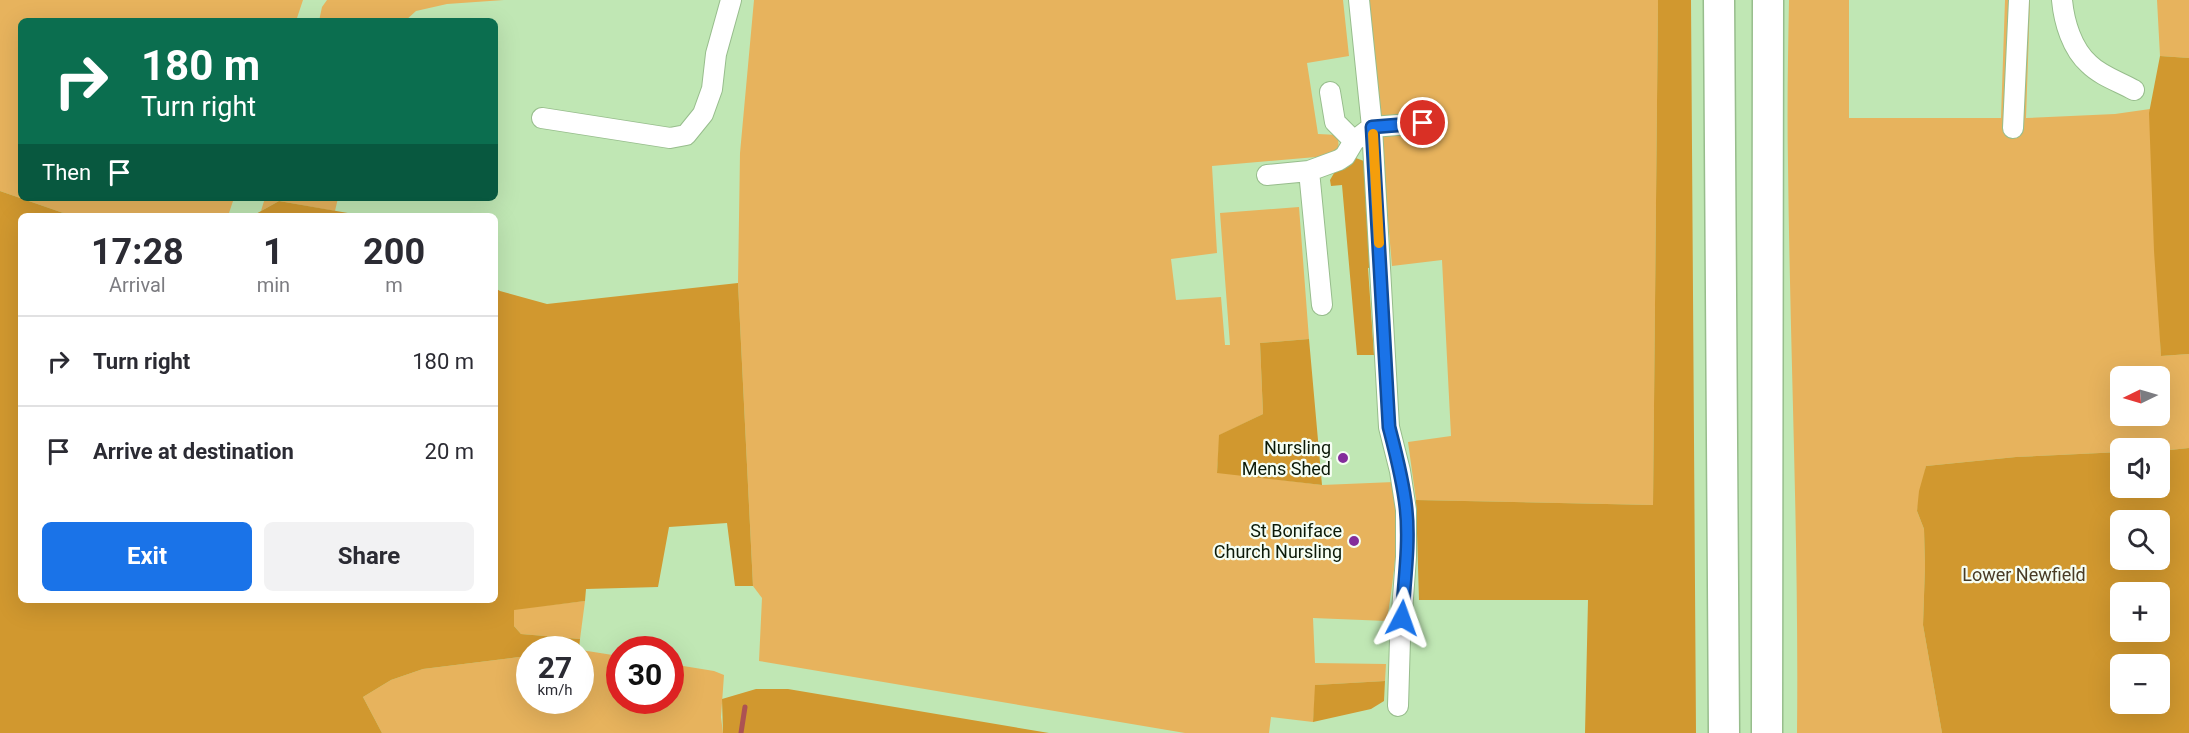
<!DOCTYPE html>
<html lang="en">
<head>
<meta charset="utf-8">
<style>
  :root { --surface:#fff; --page:#f2f2f3; --text:#2b2b33; --muted:#7c7c81; --line:#e1e1e2; --accent:#1a73e8 }
  body { margin:0; font-family:Roboto,sans-serif; background:var(--page); color:var(--text); height:100vh; display:flex; flex-direction:column; font-size:22px; white-space:nowrap }
  * { box-sizing:border-box; margin:0 }
  p { font-size:20px; color:var(--muted) }
  .icon { flex:none; width:33px; height:33px; fill:none; stroke:currentColor; stroke-width:2; stroke-linecap:round; stroke-linejoin:round }
  .map { position:relative; flex:1; overflow:hidden }
  .sheet { position:absolute; left:18px; top:213px; width:480px; height:390px; display:flex; flex-direction:column; background:var(--surface); border-radius:9px; box-shadow:0 6px 24px #0002 }
  .sheet>* { flex:none }
  .guide { position:absolute; left:18px; top:18px; width:480px; height:183px; border-radius:9px; box-shadow:0 6px 24px #0002; background:#0b6e4f; color:#fff; overflow:hidden }
  .needle { width:39px; rotate:265deg }
  .tools { position:absolute; left:2110px; top:366px; display:grid; gap:12px }
  .tools a { display:grid; place-items:center; width:60px; height:60px; border-radius:9px; background:var(--surface); box-shadow:0 6px 24px #0002; font-size:30px }
  .speed { position:absolute; left:516px; top:636px; display:flex; gap:12px; font-size:30px; font-weight:700; text-align:center }
  .speed>* { display:grid; place-content:center; width:78px; height:78px; border-radius:50%; background:var(--surface); box-shadow:0 6px 24px #0002; line-height:1 }
  .speed small { font-size:15px; font-weight:400 }
  .speed .limit { border:9px solid #d22; background:#fff; color:#111 }
  .pin { position:absolute; display:grid; place-items:center; width:51px; height:51px; color:#fff; margin:-26px; border:3px solid #fff; border-radius:50%; box-shadow:0 2px 6px #0007 }
  .me { position:absolute; width:66px; margin:-33px; rotate:4deg; stroke-linejoin:round; filter:drop-shadow(0 0 4px #0008) }
  .turn { display:flex; align-items:center; gap:21px; height:126px; padding:0 24px; font-size:27px }
  .turn .icon { width:78px; height:78px; stroke-width:2.5 }
  .turn b { display:block; font-size:42px; line-height:51px }
  .then { display:flex; align-items:center; height:57px; padding:0 24px; background:#0003; gap:12px; font-size:22px }
  .eta { display:flex; justify-content:space-evenly; align-items:center; height:102px; text-align:center }
  .eta b { font-size:36px; font-weight:700; line-height:42px }
  .button { display:flex; gap:12px; margin-top:auto; padding:12px 24px }
  .button a { flex:1; height:69px; border-radius:9px; background:var(--accent); color:#fff; font-size:24px; font-weight:700; line-height:69px; text-align:center }
  .button a+a { background:var(--page); color:var(--text) }
  ul { padding:0; list-style:none }
  li { display:flex; align-items:center; gap:18px; height:90px; padding:0 24px; border-top:2px solid var(--line) }
  li div { flex:1 }
  li b { display:block; font-size:22px }
  li em { font-style:normal }
  .map>svg:first-child { display:block }
  .green { fill:#e7b35d; fill-rule:evenodd }
  .forest { fill:#d1982f; fill-rule:evenodd }
  .lines { fill:none; stroke-linecap:round; stroke-linejoin:round }
  .stream { stroke:#ac5253; stroke-width:5 }
  .minor-casing { stroke:#97bd8c; stroke-width:22 }
  .highway-casing { stroke:#97bd8c; stroke-width:33 }
  .minor { stroke:#fff; stroke-width:20 }
  .highway { stroke:#fff; stroke-width:30 }
  .route-casing { stroke:#114b97; stroke-width:15 }
  .route { stroke:#1a73e8; stroke-width:10 }
  .slow { stroke:#f59e0b; stroke-width:10 }
  .poi-dot { fill:#842d9b; stroke:#f6fef3; stroke-width:2 }
  .labels { text-anchor:middle; stroke-width:4.5; stroke-linejoin:round; paint-order:stroke }
  .poi-label { font-size:18px; fill:#0c1a08; stroke:#f6fef3; text-anchor:end }
  .park-label { font-size:18px; fill:#493b25; stroke:#f6fef3 }
</style>
</head>
<body>
<div class="map">
<svg width="2189" height="733" viewBox="0 0 2189 733">
  <rect width="100%" height="100%" fill="#c0e7b4"/>
  <path class="green" d="M0,0h303l-7,21h-275v177h213l-6,18h-156l-72,-25z
    M327,0h177l-57,4 -31,7 -11,10h-86l3,-14z
    M754,0h589l6,56 -42,7 11,71 20,1 1,20 -127,11 5,87 -46,6 5,41 45,-3 4,48h5l-10,-132 79,-6 10,132 -49,4 3,71 -43,21 -3,37 105,13 72,-3c7,47 0,92 -7,139l-74,-3 2,45 71,1 -1,17 -69,4 -3,37 -42,-5 -2,16h-84l-426,-72 3,-63 -9,-12 -15,-303 2,-130z
    M1369,0h289l-5,505 -237,-5 -8,-58 43,-6 -9,-176 -50,6z
    M1789,0h60v118h152l4,-118h25l-4,118 89,-4 35,-5 11,247 28,-2v94l-29,3v-3h-39v4l-105,5 -90,9 -9,45 7,18 1,37 -2,59 19,108h-145c2,-190 -7,-379 -9,-569 -1,-55 0,-109 1,-164zM2121,376h39v40h-39z
    M2157,0h32v58l-29,-2z
    M265,198h73l-3,13 -56,-10 -18,10z
    M585,601l-5,38 -59,-5 -7,-8v-17z
    M581,650l38,6 1,44h50l1,-36 43,7 10,4 -3,42 2,16h-341l-19,-36 28,-17 32,-11 96,-12h10l1,43h50z"/>
  <path class="forest" d="M1658,0h33l5,733h-111l3,-133h-169l-3,-100 237,5z
    M2160,56l29,2v296l-28,2 -7,-105 -5,-138z
    M1353,157l11,4 10,106 -6,1 6,87h-17l-15,-170 -11,1 -1,-6 7,-12z
    M0,191l72,25h-51v384h474v-312l5,3 47,13 191,-21 15,303h-18l-8,-63 -58,4 -11,60 -72,2 -1,12 -71,9v16l7,8 59,5 -1,10 -49,1 -1,7h-10l-96,12 -32,11 -28,17 19,36h-382z
    M279,201l86,15h-113z
    M1309,339l13,146 -105,-12 2,-38 44,-21 -3,-71z
    M2189,448v285h-247l-19,-108 2,-59 -1,-37 -7,-18 2,-20 7,-25 90,-9 105,-5v36h39v-37zM2160,520v40h-39v-40zM2160,592v40h-39v-40zM2121,664h39v40h-39z
    M1385,681l-1,20 -13,8 -58,13 2,-37z
    M756,689h32l261,44h-326l-1,-34z"/>
  <g class="lines">
    <path class="stream" d="M741,733l4,-26"/>
    <defs>
      <path id="minor" d="M1359,0l13,127 17,300 11,44 6,39v47l-6,82 -2,67
        M2062,0c2,22 10,49 27,64 12,12 31,18 45,26
        M1330,92l5,30 19,19
        M542,118l128,20 16,-3 17,-21 9,-25 4,-35 15,-54
        M2013,128l6,-128
        M1267,175l42,-4
        M1322,305l-13,-134 30,-11 6,-4 9,-15 18,-14 51,-4"/>
      <path id="highway" d="M1719,0l5,733
        M1767,733l1,-733"/>
    </defs>
    <use href="#minor" class="minor-casing"/>
    <use href="#highway" class="highway-casing"/>
    <use href="#minor" class="minor"/>
    <use href="#highway" class="highway"/>
  </g>
  <g class="lines">
    <defs>
      <path id="route" d="M1402,618c2,-36 8,-74 4,-110 -3,-28 -10,-54 -17,-81l-17,-300 51,-4"/>
    </defs>
    <use href="#route" class="route-casing"/>
    <use href="#route" class="route"/>
    <path class="slow" d="M1373,134l6,109"/>
  </g>
  <g class="poi-dot">
    <circle cx="1343" cy="458" r="6"/>
    <circle cx="1354" cy="541" r="6"/>
  </g>
  <g class="labels">
    <g class="poi-label">
      <text x="1331" y="454">Nursling<tspan x="1331" dy="21">Mens Shed</tspan></text>
      <text x="1342" y="537">St Boniface<tspan x="1342" dy="21">Church Nursling</tspan></text>
    </g>
    <g class="park-label">
      <text x="2024" y="581">Lower Newfield</text>
    </g>
  </g>
</svg>
<div class="tools">
<a><svg class="needle" viewBox="-14 -14 28 28"><path d="M0-13l5 13h-10z" fill="#e53935"/><path d="M0 13l5-13h-10z" fill="#7c7c81"/></svg></a>
<a><svg class="icon" aria-label="sound" viewBox="0 0 24 24"><path d="M4 9h4l5-4v14l-5-4H4zM17 9q2 3 0 6"/></svg></a>
<a><svg class="icon" aria-label="search" viewBox="0 0 24 24"><circle cx="10" cy="10" r="6"/><path d="M15 15l6 6"/></svg></a>
<a>+</a>
<a>−</a>
</div>
<div class="speed"><div>27<small>km/h</small></div><div class="limit">30</div></div>
<div class="pin" style="left:1423px;top:123px;background:#d93025"><svg class="icon" aria-label="arrive" viewBox="0 0 24 24"><path d="M6 21V4h12l-3 4 3 4H6"/></svg></div>
<svg class="me" style="left:1402px;top:618px" viewBox="-20 -20 40 40"><path d="M0-17L14 15 0 8-14 15z" fill="#1a73e8" stroke="#fff" stroke-width="4"/></svg>
<div class="guide">
<div class="turn"><svg class="icon" aria-label="right" viewBox="0 0 24 24"><path d="M7 20v-9h11M14 6l5 5-5 5"/></svg><div><b>180 m</b>Turn right</div></div>
<div class="then">Then<svg class="icon" aria-label="arrive" viewBox="0 0 24 24"><path d="M6 21V4h12l-3 4 3 4H6"/></svg></div>
</div>
<section class="sheet">
<div class="eta">
<div><b>17:28</b><p>Arrival</p></div>
<div><b>1</b><p>min</p></div>
<div><b>200</b><p>m</p></div>
</div>
<ul>
<li><svg class="icon" aria-label="right" viewBox="0 0 24 24"><path d="M7 20v-9h11M14 6l5 5-5 5"/></svg><div><b>Turn right</b></div><em>180 m</em></li>
<li><svg class="icon" aria-label="arrive" viewBox="0 0 24 24"><path d="M6 21V4h12l-3 4 3 4H6"/></svg><div><b>Arrive at destination</b></div><em>20 m</em></li>
</ul>
<div class="button"><a>Exit</a><a>Share</a></div>
</section>
</div>
</body>
</html>
